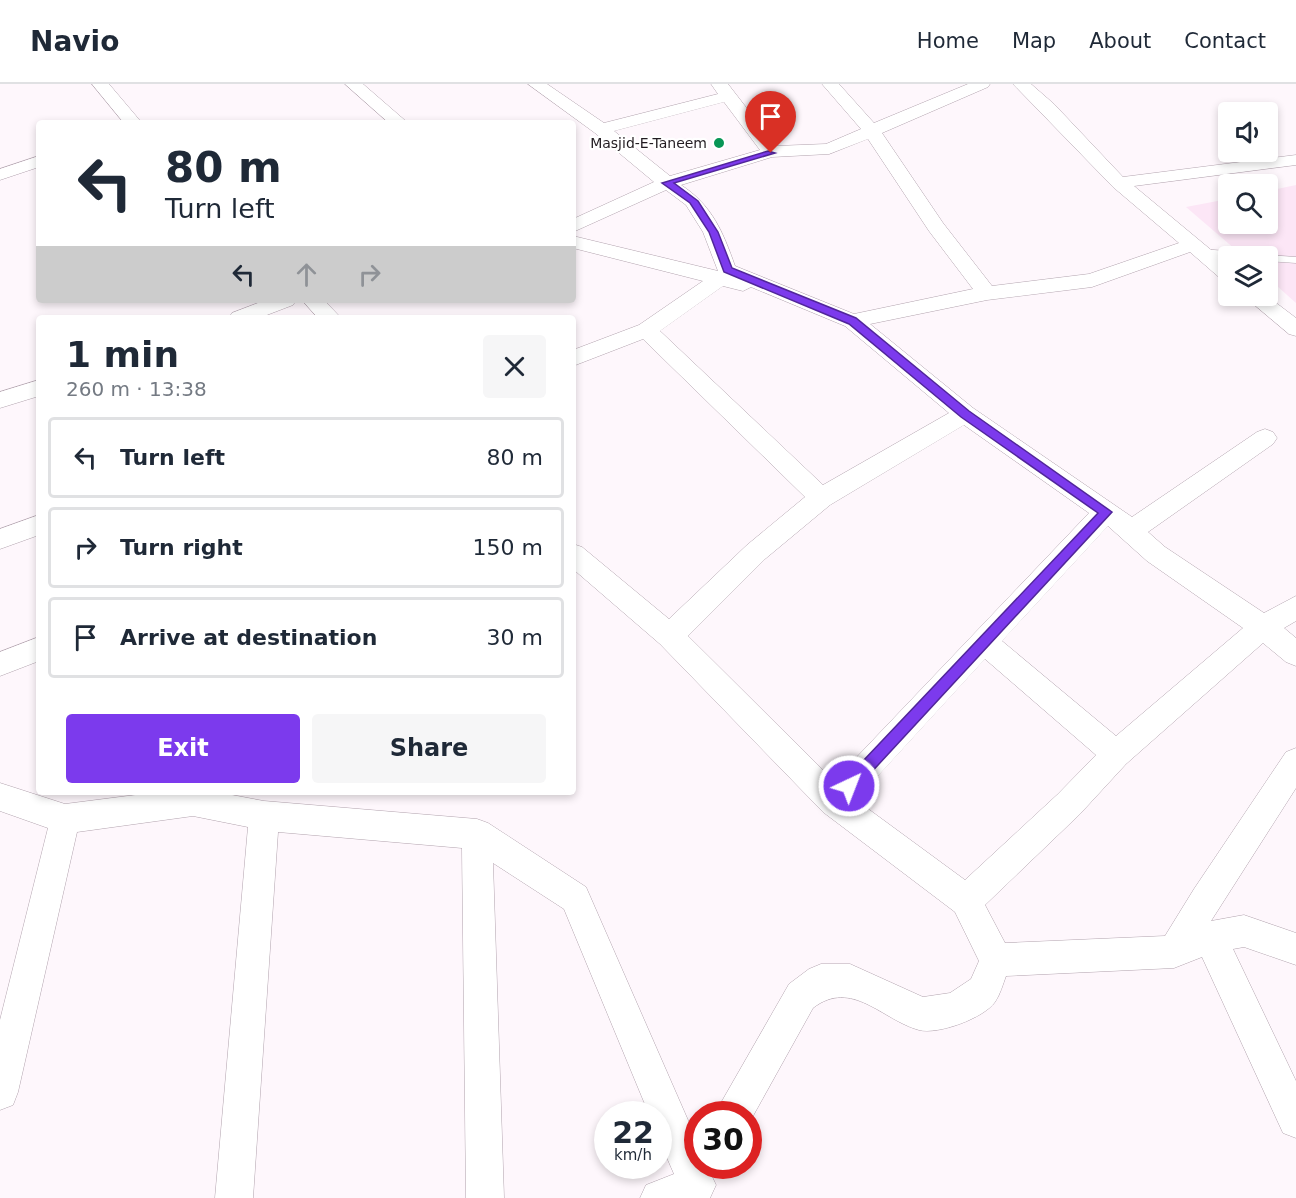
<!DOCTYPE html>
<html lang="en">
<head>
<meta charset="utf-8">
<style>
  :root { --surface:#fff; --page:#f6f6f7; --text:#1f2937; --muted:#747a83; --line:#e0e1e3; --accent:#7c3aed }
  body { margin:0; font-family:"DejaVu Sans",sans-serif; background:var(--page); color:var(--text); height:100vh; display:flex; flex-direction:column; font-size:22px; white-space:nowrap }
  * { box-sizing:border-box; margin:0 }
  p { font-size:20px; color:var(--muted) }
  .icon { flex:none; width:33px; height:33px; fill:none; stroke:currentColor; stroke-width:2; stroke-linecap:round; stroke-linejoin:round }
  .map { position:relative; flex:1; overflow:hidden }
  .details { position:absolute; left:36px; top:231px; width:540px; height:480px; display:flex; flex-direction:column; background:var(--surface); border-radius:6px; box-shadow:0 3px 9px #0003 }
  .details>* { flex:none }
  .top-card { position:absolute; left:36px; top:36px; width:540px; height:183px; border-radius:6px; box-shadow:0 3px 9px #0003; background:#fff; color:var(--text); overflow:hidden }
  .buttons { position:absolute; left:1218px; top:18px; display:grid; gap:12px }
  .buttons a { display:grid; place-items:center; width:60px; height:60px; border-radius:6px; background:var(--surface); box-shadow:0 3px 9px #0003; font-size:30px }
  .speed { position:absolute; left:594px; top:1017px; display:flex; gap:12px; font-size:30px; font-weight:700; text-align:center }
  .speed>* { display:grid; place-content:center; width:78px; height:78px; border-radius:50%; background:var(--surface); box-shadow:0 3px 9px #0003; line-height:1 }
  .speed small { font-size:15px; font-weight:400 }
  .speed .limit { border:9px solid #d22; background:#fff; color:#111 }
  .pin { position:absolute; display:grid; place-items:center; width:51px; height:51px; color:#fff; margin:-62px -26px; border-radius:50% 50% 50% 0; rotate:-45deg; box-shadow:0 0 6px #0007 }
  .pin .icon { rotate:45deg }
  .me { position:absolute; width:66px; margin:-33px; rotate:43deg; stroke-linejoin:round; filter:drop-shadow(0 0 4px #0008) }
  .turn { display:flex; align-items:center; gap:21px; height:126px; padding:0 30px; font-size:27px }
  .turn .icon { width:78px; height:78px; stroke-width:2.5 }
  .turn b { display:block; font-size:42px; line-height:51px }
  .lanes { display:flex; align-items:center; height:57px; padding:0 30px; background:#0003; justify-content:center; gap:30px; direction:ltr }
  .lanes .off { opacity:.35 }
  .round { display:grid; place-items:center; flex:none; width:63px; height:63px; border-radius:6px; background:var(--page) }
  .headline { display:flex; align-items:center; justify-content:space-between; height:102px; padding:0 30px }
  h1 { font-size:36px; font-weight:600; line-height:45px }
  .primary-button { display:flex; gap:12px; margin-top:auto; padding:12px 30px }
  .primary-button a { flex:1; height:69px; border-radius:6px; background:var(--accent); color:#fff; font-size:24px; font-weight:600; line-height:69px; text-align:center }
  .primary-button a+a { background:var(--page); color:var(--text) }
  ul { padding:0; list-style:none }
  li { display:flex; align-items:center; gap:18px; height:81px; margin:0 12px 9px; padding:0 18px; border:3px solid var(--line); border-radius:6px }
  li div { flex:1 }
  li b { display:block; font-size:22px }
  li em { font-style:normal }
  header { display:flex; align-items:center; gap:36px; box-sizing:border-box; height:84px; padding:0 30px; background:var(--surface); border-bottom:2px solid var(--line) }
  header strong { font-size:28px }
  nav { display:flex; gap:33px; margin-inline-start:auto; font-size:21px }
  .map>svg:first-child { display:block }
  .built { fill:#fce6f6 }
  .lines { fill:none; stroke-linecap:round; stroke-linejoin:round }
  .lane-casing { stroke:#b2a3ae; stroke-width:1 }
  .street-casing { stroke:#b2a3ae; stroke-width:1 }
  .lane { fill:#fff; fill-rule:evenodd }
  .street { fill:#fff; fill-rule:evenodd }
  .route { fill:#7c3aed; stroke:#51269a; stroke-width:1.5 }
  .poi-dot { fill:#089656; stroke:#fff; stroke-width:2 }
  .labels { text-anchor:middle; stroke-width:4.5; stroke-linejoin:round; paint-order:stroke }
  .far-poi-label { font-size:14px; fill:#221c21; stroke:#fff; text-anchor:end }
</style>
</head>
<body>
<header>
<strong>Navio</strong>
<nav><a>Home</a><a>Map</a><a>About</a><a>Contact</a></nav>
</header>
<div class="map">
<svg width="1296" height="1114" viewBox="0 0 1296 1114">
  <rect width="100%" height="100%" fill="#fef7fc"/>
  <path class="built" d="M1296,101v118l-28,-25v-22h-25l-57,-49 42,-8v25h40v-33z"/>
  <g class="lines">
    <defs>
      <path id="lane" d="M1201,165l51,4 5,3 -29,1 -30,-3v-4z
        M1268,171l28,2v6l-28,-2v-5h-4z"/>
      <path id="street" d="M92,0h17l33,39h-18z
        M345,0h18l45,39h-19z
        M528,0h19l57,39 114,-29 -7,-10h17l48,62 50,-2 35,-15 -39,-45h17l35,39 94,-39h22l-2,3 -106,46 61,90 49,63 97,-12 90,-31 -66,-56 -100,-103h18l23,20 69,73 173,-22v10l-162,21 94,78v16l-7,-1 -31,-27 -98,35 -105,13 -117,24 103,84 159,109 125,-85 8,-3 8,3 4,6 -4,6 -125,88 17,15 99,66 32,-17v25l-12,7 12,10v28l-10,-4 -23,-19 -137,121 -46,50 -95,91 20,38 160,-7 29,-47 92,-137 10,-4v40l-85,133 33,-6 52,18v32l-52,-18 -11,2 63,132v57l-13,-5 -81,-176 -28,11 -168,8c-3,8 -6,19 -11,26 -11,16 -57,33 -76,28 -37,-10 -67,-52 -106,-22l-65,117v-11h-31l5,-13 67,-117 20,-15 12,-5h29l73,33 27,-4 21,-14 8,-18 -24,-49 -132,-100 -163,-168 -87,-75v-25l9,3 87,72 78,-74 58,-48 -162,-158 -70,27v-16l66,-25 64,-44 -130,-33v-12l145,35 -15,-39 -17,-27 -20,-15 -93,42v-13l81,-37 -59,-49zM724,18l36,48 -90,26 -56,-45zM868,55l61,92 44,58 -119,25 -119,-48c-12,-34 -23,-61 -54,-81l91,-28 57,-3zM723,202l20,5 8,-4 94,39 104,87 -126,72 -163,-154zM964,341l125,88 -255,268 -146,-145 77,-77 65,-54zM1108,442l39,35 96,67 -127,108 -114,-95zM985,575l111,96 -38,39 -93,86 -109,-80z
        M39,72v11l-39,13v-11z
        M1244,212h23l29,22v18l-7,-2z
        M266,216h30l-3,5 -34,13h-30l3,-5z
        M302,216h22l17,18h-23z
        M39,296v16l-39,12v-16z
        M39,431v20l-39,14v-20z
        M39,553v24l-39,15v-24z
        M0,699l65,21 94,-12h57l48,9 213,18 11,4 98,64 112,256v23h9l9,19 -6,13h-70l6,-13 28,-11 -16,-37v-23h-9l-85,-205 -71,-46 11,335h-38l-4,-350 -184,-16 -25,366h-38l33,-371 -55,-11 -116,16 -59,260 -5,13 -13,5v-90l48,-192 -48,-17z"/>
    </defs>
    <use href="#lane" class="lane-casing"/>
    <use href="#street" class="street-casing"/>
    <use href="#lane" class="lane"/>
    <use href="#street" class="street"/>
  </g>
  <path class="route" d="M768,67l7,2 -101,30 24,18 20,31 14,36 124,50 113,93 143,101 -258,279 -5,2 -5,-2 -3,-5 3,-5 254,-268 -137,-96 -112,-93 -125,-52 -15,-40 -19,-29 -28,-20z"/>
  <circle class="poi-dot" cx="719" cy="59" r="6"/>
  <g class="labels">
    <g class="far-poi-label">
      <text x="707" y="64">Masjid-E-Taneem</text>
    </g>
  </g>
</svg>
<div class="buttons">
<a><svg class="icon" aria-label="sound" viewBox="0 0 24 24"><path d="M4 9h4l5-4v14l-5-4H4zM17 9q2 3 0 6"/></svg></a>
<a><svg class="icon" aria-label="search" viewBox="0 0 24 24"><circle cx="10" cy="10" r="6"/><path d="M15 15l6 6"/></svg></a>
<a><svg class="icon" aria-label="layers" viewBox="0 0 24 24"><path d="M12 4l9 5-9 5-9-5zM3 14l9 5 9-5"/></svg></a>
</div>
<div class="speed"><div>22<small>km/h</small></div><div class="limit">30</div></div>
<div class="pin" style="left:771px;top:69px;background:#d93025"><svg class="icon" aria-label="arrive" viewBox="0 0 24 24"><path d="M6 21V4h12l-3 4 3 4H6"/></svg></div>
<svg class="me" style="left:849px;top:702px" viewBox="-20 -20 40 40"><circle r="17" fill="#7c3aed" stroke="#fff" stroke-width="3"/><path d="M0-11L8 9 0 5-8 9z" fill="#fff"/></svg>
<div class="top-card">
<div class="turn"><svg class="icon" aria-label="left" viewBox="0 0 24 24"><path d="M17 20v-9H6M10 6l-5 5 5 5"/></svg><div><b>80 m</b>Turn left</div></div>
<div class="lanes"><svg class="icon" aria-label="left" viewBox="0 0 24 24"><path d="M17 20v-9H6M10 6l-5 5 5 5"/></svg><svg class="icon off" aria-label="ahead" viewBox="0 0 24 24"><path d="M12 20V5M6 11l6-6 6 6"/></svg><svg class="icon off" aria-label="right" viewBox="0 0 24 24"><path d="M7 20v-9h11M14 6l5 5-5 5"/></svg></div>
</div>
<section class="details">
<div class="headline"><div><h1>1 min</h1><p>260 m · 13:38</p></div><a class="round"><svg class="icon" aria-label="close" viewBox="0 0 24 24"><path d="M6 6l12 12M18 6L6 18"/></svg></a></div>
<ul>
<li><svg class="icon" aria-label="left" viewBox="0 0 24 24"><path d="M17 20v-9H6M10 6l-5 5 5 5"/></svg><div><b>Turn left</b></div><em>80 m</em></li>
<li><svg class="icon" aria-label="right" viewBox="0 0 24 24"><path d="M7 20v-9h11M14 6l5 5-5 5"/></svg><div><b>Turn right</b></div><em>150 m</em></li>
<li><svg class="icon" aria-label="arrive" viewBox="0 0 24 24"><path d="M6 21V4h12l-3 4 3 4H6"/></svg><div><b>Arrive at destination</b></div><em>30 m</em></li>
</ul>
<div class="primary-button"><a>Exit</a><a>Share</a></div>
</section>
</div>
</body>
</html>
